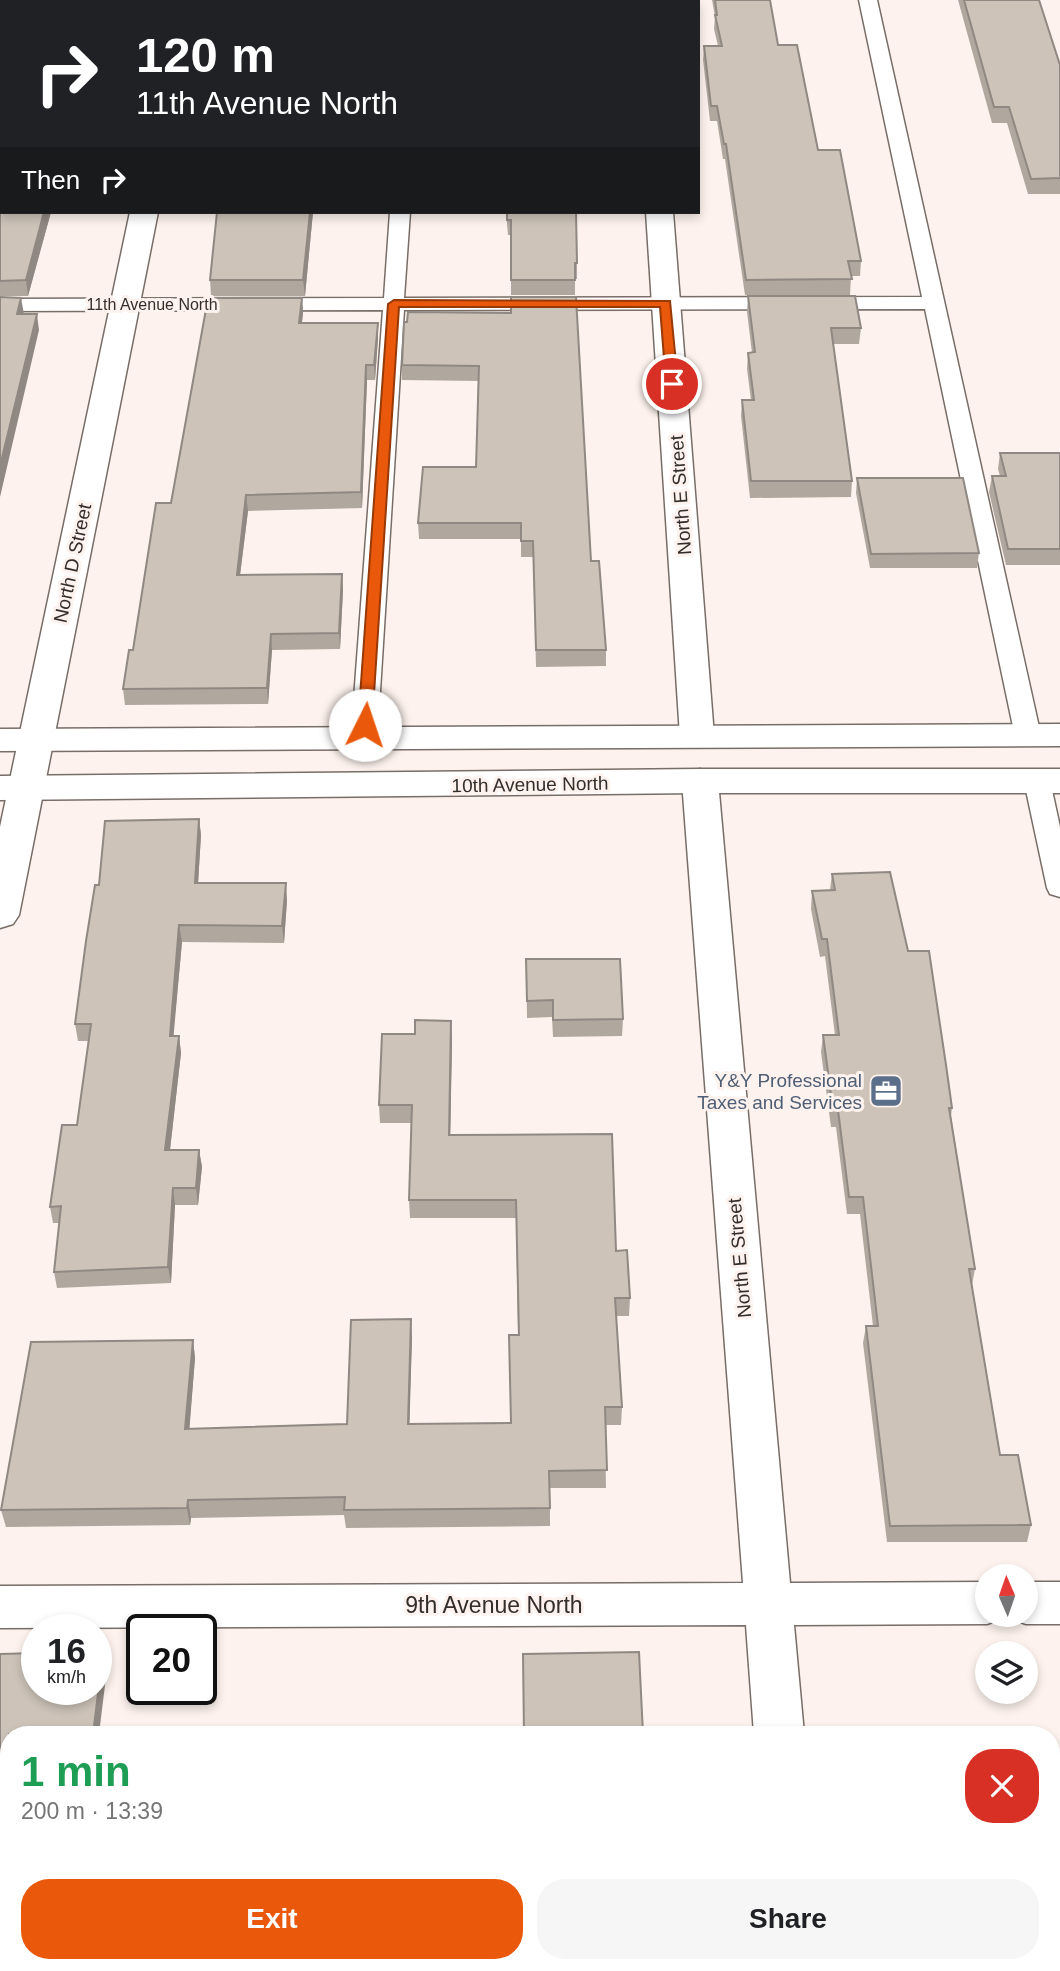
<!DOCTYPE html>
<html lang="en">
<head>
<meta charset="utf-8">
<style>
  :root { --surface:#fff; --page:#f6f6f6; --text:#202124; --muted:#757577; --accent:#ea580c }
  body { margin:0; font-family:Arial,sans-serif; background:var(--page); color:var(--text); height:100vh; display:flex; flex-direction:column; font-size:26px; white-space:nowrap }
  * { box-sizing:border-box; margin:0 }
  p { font-size:23px; color:var(--muted) }
  .icon { flex:none; width:38px; height:38px; fill:none; stroke:currentColor; stroke-width:2; stroke-linecap:round; stroke-linejoin:round }
  .map { position:relative; flex:1; overflow:hidden }
  .drawer { position:absolute; left:0px; top:1726px; width:1060px; height:247px; display:flex; flex-direction:column; background:var(--surface); border-radius:28px 28px 0 0; box-shadow:0 4px 10px #0003 }
  .drawer>* { flex:none }
  .banner { position:absolute; left:0px; top:0px; width:700px; height:214px; box-shadow:0 4px 10px #0003; background:#202124; color:#fff; overflow:hidden }
  .needle { width:46px; rotate:358deg }
  .fabs { position:absolute; left:975px; top:1564px; display:grid; gap:14px }
  .fabs a { display:grid; place-items:center; width:63px; height:63px; border-radius:50%; background:var(--surface); box-shadow:0 4px 10px #0003; font-size:35px }
  .speed { position:absolute; left:21px; top:1614px; display:flex; gap:14px; font-size:35px; font-weight:700; text-align:center }
  .speed>* { display:grid; place-content:center; width:91px; height:91px; border-radius:50%; background:var(--surface); box-shadow:0 4px 10px #0003; line-height:1 }
  .speed small { font-size:18px; font-weight:400 }
  .speed .limit { border:4px solid #111; border-radius:10px; background:#fff; color:#111 }
  .pin { position:absolute; display:grid; place-items:center; width:60px; height:60px; color:#fff; margin:-30px; border:4px solid #fff; border-radius:50%; box-shadow:0 2px 7px #0007 }
  .me { position:absolute; width:77px; margin:-38px; rotate:4deg; stroke-linejoin:round; filter:drop-shadow(0 0 5px #0008) }
  .turn { display:flex; align-items:center; gap:24px; height:147px; padding:0 21px; font-size:32px }
  .turn .icon { width:91px; height:91px; stroke-width:2.5 }
  .turn b { display:block; font-size:49px; line-height:60px }
  .then { display:flex; align-items:center; height:66px; padding:0 21px; background:#0003; gap:14px; font-size:26px }
  .round { display:grid; place-items:center; flex:none; width:74px; height:74px; border-radius:28px; background:var(--page) }
  .headline { display:flex; align-items:center; justify-content:space-between; height:119px; padding:0 21px }
  h1 { font-size:42px; font-weight:700; line-height:52px; color:#1e9e55 }
  .cta { display:flex; gap:14px; margin-top:auto; padding:14px 21px }
  .cta a { flex:1; height:80px; border-radius:28px; background:var(--accent); color:#fff; font-size:28px; font-weight:700; line-height:80px; text-align:center }
  .cta a+a { background:var(--page); color:var(--text) }
  .map>svg:first-child { display:block }
  .lines { fill:none; stroke-linecap:round; stroke-linejoin:round }
  .service-casing { stroke:#786d67; stroke-width:3 }
  .minor-casing { stroke:#786d67; stroke-width:3 }
  .secondary-casing { stroke:#786d67; stroke-width:3 }
  .service { fill:#fff; fill-rule:evenodd }
  .minor { fill:#fff; fill-rule:evenodd }
  .secondary { fill:#fff; fill-rule:evenodd }
  .wall { fill:#b0a89f }
  .shaded-wall { fill:#908882 }
  .building { fill:#cdc3b9; stroke:#908882; stroke-width:2 }
  .route { fill:#ea580c; stroke:#983908; stroke-width:2 }
  .labels { text-anchor:middle; stroke-width:6; stroke-linejoin:round; paint-order:stroke }
  .far-street-label { font-size:16px; fill:#332e2c; stroke:#fdf2ed }
  .street-label { font-size:19px; fill:#332e2c; stroke:#fdf2ed }
  .service-label { font-size:19px; fill:#4e5e75; stroke:#fdf2ed; text-anchor:end }
  .near-street-label { font-size:23px; fill:#332e2c; stroke:#fdf2ed }
</style>
</head>
<body>
<div class="map">
<svg width="1060" height="1971" viewBox="0 0 1060 1971">
  <rect width="100%" height="100%" fill="#fdf2ed"/>
  <g class="lines">
    <defs>
      <path id="service" d="M404,0h18v2h-18z
        M859,0h18l164,736 -4,6 -9,2 -9,-2 -4,-6 -90,-427 -521,1 -27,429 -4,6 -9,2 -9,-2 -4,-6 32,-429 -383,1v-12l384,-1 6,-86h20l-6,86 518,-1z
        M1037,773l9,2 4,6 10,46v70l-10,-3 -3,-6 -23,-107 4,-6z"/>
      <path id="minor" d="M175,0h24v2h-24z
        M630,0h24l1,2h-24z
        M130,212h28l-139,703 -6,9 -13,4v-101z
        M646,212h27l41,524 -5,8 -12,3 -12,-3 -5,-8z
        M700,769l13,4 5,8 72,802 197,-1v33h18l-1,3 -17,6 -193,1 10,109h-50l-8,-109 -746,3v-42l743,-3 -61,-802 5,-8z
        M1026,1582h34v42h-34l-17,-6 -1,-3h18z
        M771,1964h52l1,7h-54z"/>
      <path id="secondary" d="M1060,724v22l-1060,5v-22z
        M700,769h360v24h-360l-700,7v-24z"/>
    </defs>
    <use href="#service" class="service-casing"/>
    <use href="#minor" class="minor-casing"/>
    <use href="#secondary" class="secondary-casing"/>
    <use href="#service" class="service"/>
    <use href="#minor" class="minor"/>
    <use href="#secondary" class="secondary"/>
  </g>
  <path class="wall" d="M712,0h58l8,45 83,216 -1,15h-9l-1,19h-105l-20,-136h-2l-6,-38h-7l-7,-61 1,-14h14l-4,-17 1,-12z
    M958,0h81l21,65v129h-32l-21,-71h-15z
    M0,190l51,22 -23,84h-28z
    M217,212h96l-8,84h-94l-1,-16z
    M506,212h70l1,51v16h-2v16h-64v-60h-3z
    M748,296l113,32 -2,16h-26l19,137 -1,16 -101,1 -9,-82 1,-16h9l-4,-31 1,-16h4l-5,-41z
    M302,298l1,15 -1,10h76v15l-3,42h-8l-5,128 -114,3 -8,64 102,-1 1,16 -3,59 -68,1 -4,54 -143,1 -2,-16 48,-186z
    M511,313l80,248 15,89v16l-70,1 -3,-110h-12v-18h-102l-1,-16 58,-56 2,-86 -76,-1v-15z
    M1000,453h60v112h-54l-17,-73 3,-16h8l-2,-7z
    M857,478l122,75 -2,15h-107l-14,-75z
    M199,819l2,16 -3,48 89,17 -3,43 -102,-1 -9,94h6l2,17 -11,97h29l3,17 -4,38h-23l-4,78 -114,5 -3,-16 5,-49h-6l-3,-16 27,-82 12,-84h-11l-3,-17 24,-139z
    M832,874l76,77 44,157 -1,8 24,153 -3,16 28,170 31,70 -4,17h-140l-24,-199 3,-17h7l-13,-112h-13l-11,-87h-5l-10,-75 2,-17h12l-10,-79 -5,1 -9,-48 1,-18 18,-1z
    M526,959l97,60 -1,17 -69,1 -1,-20 -25,1z
    M452,1039l-2,96 166,116 14,47 -1,18h-13l6,91 -1,18h-16l1,63h-56v38l-204,2 -2,-13 -153,3 -1,7 -184,2 -5,-17 192,-170 2,18 -6,71 158,-5 65,-87 -3,87 102,-1 7,-88 -2,-117h-106l-1,-18 3,-77h-32l-1,-18z
    M915,1964h137l8,7h-144z"/>
  <path class="shaded-wall" d="M44,212h7l-23,84 -2,-16z
    M310,212h3l-8,84 -2,-16z
    M21,298l3,16 -5,16 -2,-16z
    M302,298l1,15 -3,25 -1,-15z
    M37,314l2,16 -39,167v-31z
    M378,323v15l-3,42 -1,-15z
    M366,365l1,15 -5,128 -1,-16z
    M246,495l2,16 -10,80 -1,-16z
    M342,574l1,16 -3,59 -1,-16z
    M271,634l1,16 -4,54 -1,-16z
    M199,819l2,16 -4,65 -2,-17z
    M286,883l1,17 -3,43 -2,-17z
    M179,925l3,17 -10,111 -2,-17z
    M451,1021l1,18 -2,114 -1,-18z
    M179,1036l2,17 -13,114 -3,-17z
    M199,1150l3,17 -4,38 -2,-17z
    M173,1188l2,17 -4,78 -3,-16z
    M411,1319l1,18 -3,105 -1,-18z
    M193,1340l2,18 -7,89 -3,-18z
    M188,1500l3,18 -1,7 -3,-17z
    M103,1653l4,16 -8,65h-6z
    M65,1964h6l-1,7h-6z"/>
  <path class="building" d="M23,0h82v2h-82z
    M252,0h102v2h-103z
    M483,0h77v2h-77z
    M715,0h55l8,45h19l21,105h22l21,111h-13l4,18 -106,1 -20,-136h-2l-7,-38h-6l-7,-60h18l-7,-31h2z
    M964,0h75l21,65v113l-29,1 -22,-72h-15z
    M2,184v28h42l-18,68 -26,1v-91z
    M217,212h93l-7,68h-93z
    M507,212h69l1,51h-2v17h-64v-60h-4z
    M748,296h107l6,32h-30l21,153h-101l-9,-81h12l-6,-47 7,-1z
    M0,297l21,1 -4,16h20l-37,152z
    M511,297h65l15,264h8l7,89h-70l-3,-109h-12v-18h-103l5,-56h53l3,-101 -77,-1 2,-43h3l1,-10 103,1z
    M208,298h94l-3,25h79l-4,42h-8l-5,127 -115,3 -9,80 105,-1 -3,59 -68,1 -4,54 -144,1 6,-39h4l23,-147h15z
    M1000,453h60v96h-52l-16,-73h14z
    M857,478h106l16,75 -108,1z
    M199,819l-4,64h91l-4,43 -103,-1 -9,111h9l-14,114h34l-3,38h-23l-5,79 -114,5 7,-66 -11,1 12,-82h15l14,-101h-16l11,-83 9,-56h4l6,-64z
    M890,872l18,79h21l17,114 6,43h-3l26,161h-6l31,186h18l13,70 -141,1 -24,-200h12l-15,-129h-14l-11,-87h-5l-10,-75h16l-12,-96h-5l-10,-48 23,-1 -3,-16z
    M526,959h94l3,60 -70,1v-20l-26,1z
    M415,1020l36,1 -2,114 163,-1 4,117 11,-1 3,48h-15l7,109h-17l2,63 -58,1 1,37 -206,2 1,-13 -157,3 -1,8 -186,2 30,-168 162,-2 -8,89 162,-5 4,-104 60,-1 -3,105 103,-1 -2,-88h10l-3,-135h-107l3,-95h-33l3,-71h33z
    M639,1652l4,82h-119l-1,-80z
    M37,1653v36h59v-36h7l-10,81h-84v230h56l-1,7h-64v-317z
    M1052,1804h8v167h-137l-1,-7h130z
    M455,1964h204l1,7h-205z"/>
  <path class="route" d="M394,300l276,1 8,83 -6,4 -6,-4 -6,-77h-261l-27,418 -7,5 -7,-5 30,-421z"/>
  <defs>
    <symbol id="office-square" viewBox="-11 -11 22 22"><rect x="-9" y="-9" width="18" height="18" rx="4" fill="#5c6f8a" stroke="#fdf2ed"/><path d="M-6-3h4V-5.5h4V-3h4V5H-6ZM-1-4.5V-3h2v-1.5ZM-6 0V1H6V0Z" fill="#fff"/></symbol>
  </defs>
  <g fill-rule="evenodd">
    <use href="#office-square" x="867" y="1072" width="38" height="38"/>
  </g>
  <g class="labels">
    <g class="far-street-label">
      <text x="152" y="310">11th Avenue North</text>
    </g>
    <g class="street-label">
      <text transform="translate(680 495) rotate(-94)" y="7">North E Street</text>
      <text transform="translate(72 563) rotate(-78)" y="7">North D Street</text>
      <text transform="translate(530 784) rotate(-1)" y="7">10th Avenue North</text>
      <text transform="translate(739 1258) rotate(-95)" y="7">North E Street</text>
    </g>
    <g class="service-label">
      <text x="862" y="1087">Y&amp;Y Professional<tspan x="862" dy="22">Taxes and Services</tspan></text>
    </g>
    <g class="near-street-label">
      <text x="494" y="1613">9th Avenue North</text>
    </g>
  </g>
</svg>
<div class="fabs">
<a><svg class="needle" viewBox="-14 -14 28 28"><path d="M0-13l5 13h-10z" fill="#e53935"/><path d="M0 13l5-13h-10z" fill="#757577"/></svg></a>
<a><svg class="icon" aria-label="layers" viewBox="0 0 24 24"><path d="M12 4l9 5-9 5-9-5zM3 14l9 5 9-5"/></svg></a>
</div>
<div class="speed"><div>16<small>km/h</small></div><div class="limit">20</div></div>
<div class="pin" style="left:672px;top:384px;background:#d93025"><svg class="icon" aria-label="arrive" viewBox="0 0 24 24"><path d="M6 21V4h12l-3 4 3 4H6"/></svg></div>
<svg class="me" style="left:365px;top:725px" viewBox="-20 -20 40 40"><circle r="19" fill="#fff"/><path d="M0-13L10 11 0 6-10 11z" fill="#ea580c"/></svg>
<div class="banner">
<div class="turn"><svg class="icon" aria-label="right" viewBox="0 0 24 24"><path d="M7 20v-9h11M14 6l5 5-5 5"/></svg><div><b>120 m</b>11th Avenue North</div></div>
<div class="then">Then<svg class="icon" aria-label="right" viewBox="0 0 24 24"><path d="M7 20v-9h11M14 6l5 5-5 5"/></svg></div>
</div>
<section class="drawer">
<div class="headline"><div><h1>1 min</h1><p>200 m · 13:39</p></div><a class="round" style="background:#d93025;color:#fff"><svg class="icon" aria-label="close" viewBox="0 0 24 24"><path d="M6 6l12 12M18 6L6 18"/></svg></a></div>
<div class="cta"><a>Exit</a><a>Share</a></div>
</section>
</div>
</body>
</html>
